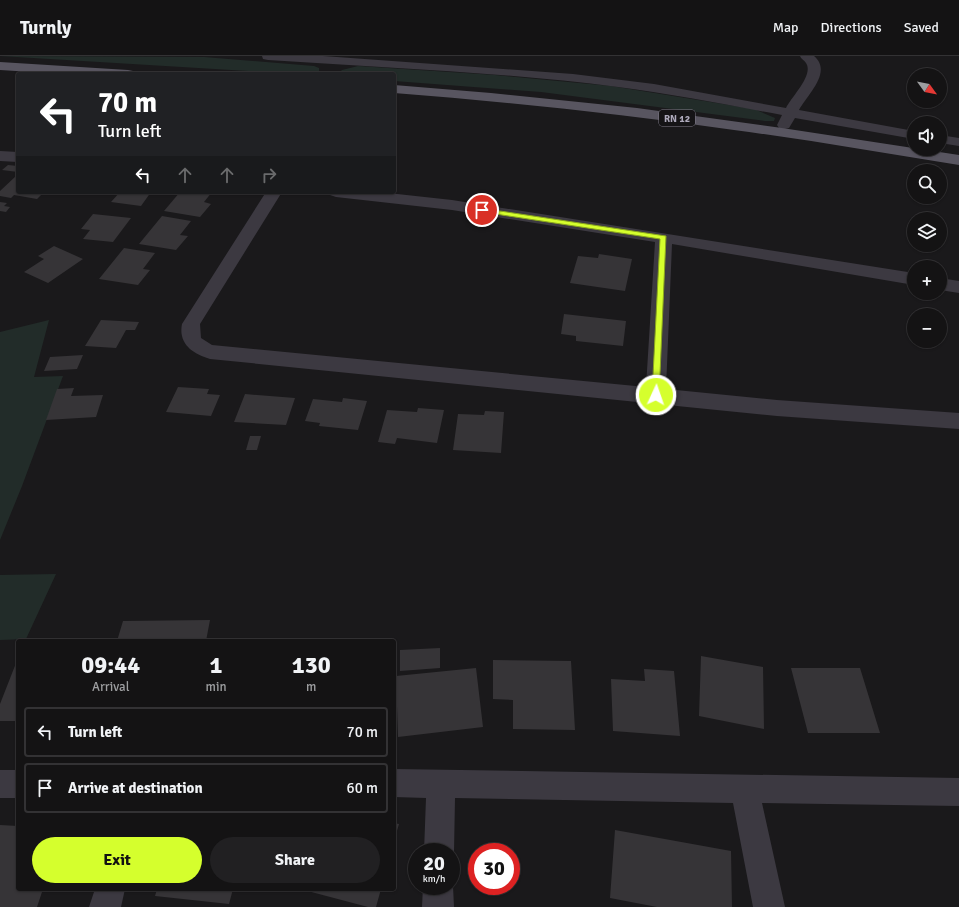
<!DOCTYPE html>
<html lang="en">
<head>
<meta charset="utf-8">
<style>
  :root { --surface:#141314; --page:#212022; --text:#f1f3f6; --muted:#9d9ea0; --line:#333234; --accent:#d5ff2d }
  body { margin:0; font-family:Signika,sans-serif; background:var(--page); color:var(--text); height:100vh; display:flex; flex-direction:column; font-size:15px; white-space:nowrap }
  * { box-sizing:border-box; margin:0 }
  p { font-size:13px; color:var(--muted) }
  .icon { flex:none; width:22px; height:22px; fill:none; stroke:currentColor; stroke-width:2; stroke-linecap:round; stroke-linejoin:round }
  .map { position:relative; flex:1; overflow:hidden }
  .details { position:absolute; left:16px; top:583px; width:380px; height:252px; display:flex; flex-direction:column; background:var(--surface); border-radius:4px; box-shadow:0 1px 3px #0004,0 0 0 1px var(--line) }
  .details>* { flex:none }
  .banner { position:absolute; left:16px; top:16px; width:380px; height:122px; border-radius:4px; box-shadow:0 1px 3px #0004,0 0 0 1px var(--line); background:#202124; color:#fff; overflow:hidden }
  .needle { width:26px; rotate:123deg }
  .fabs { position:absolute; left:907px; top:12px; display:grid; gap:8px }
  .fabs a { display:grid; place-items:center; width:40px; height:40px; border-radius:50%; background:var(--surface); box-shadow:0 1px 3px #0004,0 0 0 1px var(--line); font-size:20px }
  .speed { position:absolute; left:408px; top:787px; display:flex; gap:8px; font-size:20px; font-weight:700; text-align:center }
  .speed>* { display:grid; place-content:center; width:52px; height:52px; border-radius:50%; background:var(--surface); box-shadow:0 1px 3px #0004,0 0 0 1px var(--line); line-height:1 }
  .speed small { font-size:10px; font-weight:400 }
  .speed .limit { border:6px solid #d22; background:#fff; color:#111 }
  .pin { position:absolute; display:grid; place-items:center; width:34px; height:34px; color:#fff; margin:-17px; border:2px solid #fff; border-radius:50%; box-shadow:0 1px 4px #0007 }
  .me { position:absolute; width:44px; margin:-22px; rotate:3deg; stroke-linejoin:round; filter:drop-shadow(0 0 3px #0008) }
  .turn { display:flex; align-items:center; gap:14px; height:84px; padding:0 16px; font-size:18px }
  .turn .icon { width:52px; height:52px; stroke-width:2.5 }
  .turn b { display:block; font-size:28px; line-height:34px }
  .lanes { display:flex; align-items:center; height:38px; padding:0 16px; background:#0003; justify-content:center; gap:20px; direction:ltr }
  .lanes .off { opacity:.35 }
  .eta { display:flex; justify-content:space-evenly; align-items:center; height:68px; text-align:center }
  .eta b { font-size:24px; font-weight:700; line-height:28px }
  .action { display:flex; gap:8px; margin-top:auto; padding:8px 16px }
  .action a { flex:1; height:46px; border-radius:24px; background:var(--accent); color:#111; font-size:16px; font-weight:700; line-height:46px; text-align:center }
  .action a+a { background:var(--page); color:var(--text) }
  ul { padding:0; list-style:none }
  li { display:flex; align-items:center; gap:12px; height:50px; margin:0 8px 6px; padding:0 8px; border:2px solid var(--line); border-radius:4px }
  li div { flex:1 }
  li b { display:block; font-size:15px }
  li em { font-style:normal }
  header { display:flex; align-items:center; gap:24px; box-sizing:border-box; height:56px; padding:0 20px; background:var(--surface); border-bottom:1px solid var(--line) }
  header strong { font-size:19px }
  nav { display:flex; gap:22px; margin-inline-start:auto; font-size:14px }
  .map>svg:first-child { display:block }
  .green { fill:#222c29 }
  .building { fill:#363437 }
  .lines { fill:none; stroke-linecap:round; stroke-linejoin:round }
  .street { fill:#3c3941; fill-rule:evenodd }
  .primary { fill:#585560; fill-rule:evenodd }
  .route { fill:#d5ff2d; stroke:#8aa61d }
  .labels { text-anchor:middle; stroke-width:4; stroke-linejoin:round; paint-order:stroke }
  .shield { fill:#151416; stroke:#807d8a; stroke-width:1 }
  .shield-label { font-size:10px; font-weight:bold; fill:#aeaabc }
</style>
</head>
<body>
<header>
<strong>Turnly</strong>
<nav><a>Map</a><a>Directions</a><a>Saved</a></nav>
</header>
<div class="map">
<svg width="959" height="851" viewBox="0 0 959 851">
  <rect width="100%" height="100%" fill="#1a191b"/>
  <path class="green" d="M0,0l204,1 110,9 5,2v4l-4,2h-20z
    M358,10l137,9 116,11 143,23 21,9 -1,3h-9l-224,-29 -147,-11v-7h-56l4,-4z
    M49,264l-15,57 29,-1 -41,110 -22,54v-208z
    M56,518l-30,65 -26,1v-65z"/>
  <path class="building" d="M8,109l10,1v6l-16,-2z
    M16,120h2v16h26l-7,7 -23,-4 -3,3 -11,-2v-5z
    M120,136h31l-10,14 -30,-4z
    M180,136h32l-8,10 7,2 -11,13 -36,-6z
    M0,146l7,1 -3,3 6,1 -4,5 -6,-1z
    M93,158l38,4 -18,24 -30,-3 7,-9 -9,-1z
    M162,160l29,5 -11,14 8,1 -12,14 -37,-6z
    M54,190l29,13 -35,24 -24,-11 20,-13 -6,-3z
    M124,192l31,5 -12,16 7,1 -12,15 -39,-6z
    M599,198l33,5 -7,32 -55,-8 8,-27 20,2z
    M564,258l62,7 -3,25 -47,-5v-5l-15,-2z
    M101,264l38,2 -4,8h-9l-10,18 -31,-2z
    M83,299l-6,14 -33,2 6,-14z
    M178,331l31,2 -2,5 13,1 -9,21 -45,-4z
    M74,332l-3,8 32,-1 -7,22 -50,3 11,-31z
    M245,338l50,4 -9,27 -52,-3z
    M343,342l24,3 -9,29 -39,-4 1,-3 -15,-2 8,-22 29,3z
    M418,352l26,2 -7,33 -40,-5 -2,6 -17,-2 9,-32 30,2z
    M485,355l19,1 -3,41 -48,-3 5,-36 26,1z
    M250,380h11l-4,14h-11z
    M210,564l-4,21h-89l6,-20z
    M440,592v20l-40,3v-21z
    M701,600l62,11 1,62 -65,-13z
    M18,602v63h-18v-17z
    M493,604l78,1 4,69 -62,-1v-29l-20,-1z
    M476,612l7,59 -85,10 -2,-61z
    M791,612h69l20,65h-72z
    M644,613l30,2 6,65 -67,-5 -2,-52 34,2z
    M394,767l5,1 -5,17z
    M0,769l18,1v63h25l-6,18h-37z
    M615,774l116,21 1,56h-75l-47,-9z
    M157,833h76l-4,15 -74,-8z
    M300,833h81l-5,18h-8z"/>
  <g class="lines">
    <path class="street" d="M262,0h61l250,18 81,10 132,24c6,-12 28,-33 20,-45 -2,-3 -5,-4 -6,-7h14c19,16 -7,39 -15,54l115,21v8l-119,-21 -6,10 -5,1 -5,-1 -2,-3 5,-10c-54,-10 -109,-21 -164,-28 -116,-15 -233,-19 -350,-27l-5,-1z
      M940,79l19,3v8l-19,-3z
      M0,95l18,1v10l-18,-1z
      M266,136h16l-82,132 1,14 11,7 434,42 9,-145 -203,-32 -116,-13 -6,-2 -2,-3h51l73,8 462,73v12l-242,-41 -6,145 111,11 182,13v16l-182,-13 -567,-57c-17,-5 -32,-15 -28,-35z
      M940,222l19,3v12l-19,-3z
      M394,713l565,9v28l-197,-3 23,104h-32l-20,-104 -278,-5 -1,54 -3,7v-7h-27l2,-54 -32,-1z
      M0,714h18v28h-18z
      M451,824l2,6 1,21h-32l1,-21h28z
      M95,833h30l-4,18h-32z"/>
    <path class="primary" d="M0,6l128,8 5,1 2,3h-71l-64,-4z
      M394,29l97,8 146,15 145,20 177,27v10c-75,-12 -150,-25 -225,-35 -113,-16 -226,-28 -340,-37z"/>
  </g>
  <path class="route" d="M480,152l186,28 -7,161 -3,1 -4,-3 8,-156 -178,-27 -3,-2z"/>
  <g class="labels">
    <rect class="shield" x="659" y="54" width="36" height="16" rx="3"/>
    <g class="shield-label">
      <text x="677" y="66">RN 12</text>
    </g>
  </g>
</svg>
<div class="fabs">
<a><svg class="needle" viewBox="-14 -14 28 28"><path d="M0-13l5 13h-10z" fill="#e53935"/><path d="M0 13l5-13h-10z" fill="#9d9ea0"/></svg></a>
<a><svg class="icon" aria-label="sound" viewBox="0 0 24 24"><path d="M4 9h4l5-4v14l-5-4H4zM17 9q2 3 0 6"/></svg></a>
<a><svg class="icon" aria-label="search" viewBox="0 0 24 24"><circle cx="10" cy="10" r="6"/><path d="M15 15l6 6"/></svg></a>
<a><svg class="icon" aria-label="layers" viewBox="0 0 24 24"><path d="M12 4l9 5-9 5-9-5zM3 14l9 5 9-5"/></svg></a>
<a>+</a>
<a>−</a>
</div>
<div class="speed"><div>20<small>km/h</small></div><div class="limit">30</div></div>
<div class="pin" style="left:482px;top:154px;background:#d93025"><svg class="icon" aria-label="arrive" viewBox="0 0 24 24"><path d="M6 21V4h12l-3 4 3 4H6"/></svg></div>
<svg class="me" style="left:656px;top:339px" viewBox="-20 -20 40 40"><circle r="17" fill="#d5ff2d" stroke="#fff" stroke-width="3"/><path d="M0-11L8 9 0 5-8 9z" fill="#fff"/></svg>
<div class="banner">
<div class="turn"><svg class="icon" aria-label="left" viewBox="0 0 24 24"><path d="M17 20v-9H6M10 6l-5 5 5 5"/></svg><div><b>70 m</b>Turn left</div></div>
<div class="lanes"><svg class="icon" aria-label="left" viewBox="0 0 24 24"><path d="M17 20v-9H6M10 6l-5 5 5 5"/></svg><svg class="icon off" aria-label="ahead" viewBox="0 0 24 24"><path d="M12 20V5M6 11l6-6 6 6"/></svg><svg class="icon off" aria-label="ahead" viewBox="0 0 24 24"><path d="M12 20V5M6 11l6-6 6 6"/></svg><svg class="icon off" aria-label="right" viewBox="0 0 24 24"><path d="M7 20v-9h11M14 6l5 5-5 5"/></svg></div>
</div>
<section class="details">
<div class="eta">
<div><b>09:44</b><p>Arrival</p></div>
<div><b>1</b><p>min</p></div>
<div><b>130</b><p>m</p></div>
</div>
<ul>
<li><svg class="icon" aria-label="left" viewBox="0 0 24 24"><path d="M17 20v-9H6M10 6l-5 5 5 5"/></svg><div><b>Turn left</b></div><em>70 m</em></li>
<li><svg class="icon" aria-label="arrive" viewBox="0 0 24 24"><path d="M6 21V4h12l-3 4 3 4H6"/></svg><div><b>Arrive at destination</b></div><em>60 m</em></li>
</ul>
<div class="action"><a>Exit</a><a>Share</a></div>
</section>
</div>
</body>
</html>
